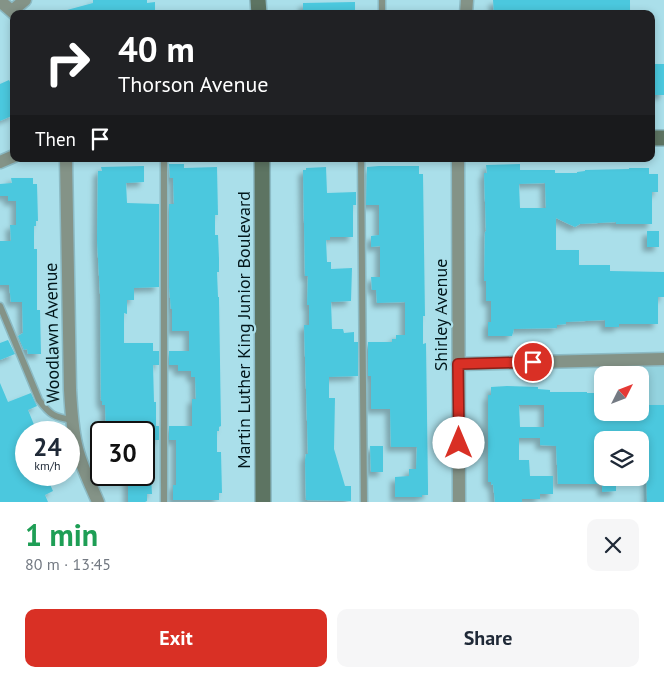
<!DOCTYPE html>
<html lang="en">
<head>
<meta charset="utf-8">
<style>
  :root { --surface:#fff; --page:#f6f6f7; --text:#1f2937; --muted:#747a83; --accent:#d93025 }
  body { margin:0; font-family:"PT Sans",sans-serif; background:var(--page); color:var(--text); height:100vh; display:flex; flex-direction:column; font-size:19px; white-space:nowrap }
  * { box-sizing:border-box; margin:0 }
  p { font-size:16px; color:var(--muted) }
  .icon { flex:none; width:28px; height:28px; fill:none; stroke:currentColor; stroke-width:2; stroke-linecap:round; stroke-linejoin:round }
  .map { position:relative; height:502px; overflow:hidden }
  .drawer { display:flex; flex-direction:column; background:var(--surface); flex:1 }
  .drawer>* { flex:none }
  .top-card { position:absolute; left:10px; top:10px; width:645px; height:152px; border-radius:10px; box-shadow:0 2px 8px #0003; background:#202124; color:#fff; overflow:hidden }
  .needle { width:32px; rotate:48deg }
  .fabs { position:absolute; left:594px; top:366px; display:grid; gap:10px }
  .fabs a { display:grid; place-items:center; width:55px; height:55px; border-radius:10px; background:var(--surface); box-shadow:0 2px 8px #0003; font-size:25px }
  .speed { position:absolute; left:15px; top:421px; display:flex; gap:10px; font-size:25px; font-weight:700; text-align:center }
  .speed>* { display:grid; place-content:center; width:65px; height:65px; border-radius:50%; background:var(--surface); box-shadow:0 2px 8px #0003; line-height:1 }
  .speed small { font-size:12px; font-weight:400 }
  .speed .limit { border:2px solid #111; border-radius:8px; background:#fff; color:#111 }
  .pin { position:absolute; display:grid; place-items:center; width:42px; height:42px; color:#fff; margin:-21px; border:2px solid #fff; border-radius:50%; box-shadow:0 1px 5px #0007 }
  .me { position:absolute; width:55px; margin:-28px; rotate:0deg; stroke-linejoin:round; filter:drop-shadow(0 0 4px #0008) }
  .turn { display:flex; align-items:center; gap:18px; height:105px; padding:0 25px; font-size:22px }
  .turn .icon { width:65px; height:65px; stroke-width:2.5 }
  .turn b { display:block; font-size:35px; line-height:42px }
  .then { display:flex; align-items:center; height:48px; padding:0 25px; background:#0003; gap:10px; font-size:19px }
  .round { display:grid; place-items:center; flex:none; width:52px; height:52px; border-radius:10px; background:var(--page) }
  .headline { display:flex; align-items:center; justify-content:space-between; height:85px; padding:0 25px }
  h1 { font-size:30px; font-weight:700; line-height:38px; color:#1e9e55 }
  .button { display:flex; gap:10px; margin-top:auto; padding:10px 25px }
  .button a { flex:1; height:58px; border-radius:10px; background:var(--accent); color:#fff; font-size:20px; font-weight:700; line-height:58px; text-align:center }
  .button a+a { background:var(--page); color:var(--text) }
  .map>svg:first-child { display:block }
  .built { fill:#94d3df }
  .building { fill:#4bc8de; fill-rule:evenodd; filter:url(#shadow) }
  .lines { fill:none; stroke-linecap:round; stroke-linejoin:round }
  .lane-casing { stroke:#8cbbc5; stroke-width:9 }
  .street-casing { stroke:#8cbbc5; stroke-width:15 }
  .secondary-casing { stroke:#8cbbc5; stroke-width:18 }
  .lane { stroke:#849387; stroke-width:6 }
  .street { stroke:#849387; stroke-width:12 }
  .secondary { stroke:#5d7462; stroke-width:15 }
  .route-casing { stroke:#8d1f18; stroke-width:12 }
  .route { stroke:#d93025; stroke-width:9 }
  .labels { text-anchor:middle; stroke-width:4.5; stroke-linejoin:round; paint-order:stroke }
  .street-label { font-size:18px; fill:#02161a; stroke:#aadfea }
</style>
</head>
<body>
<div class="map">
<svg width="664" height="502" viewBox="0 0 664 502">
  <defs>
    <filter id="shadow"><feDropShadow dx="-4.5" dy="4.5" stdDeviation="2.5" flood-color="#0004"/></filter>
  </defs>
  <rect width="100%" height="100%" fill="#aadfea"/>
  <path class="built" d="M639,362h25v140h-20z"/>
  <path class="building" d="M93,0h54v3l8,-1v12h-88v-4l26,-7z
    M493,0h137v14h-28l-1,-3 -17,-1v4h-90z
    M355,2v12h-52v-11z
    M654,64h10v31h-10z
    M9,80l1,2 4,-1v34l-14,6v-37z
    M169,164h15v4l33,-1 1,48h-3v20h3l1,24v13h-2l1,25h1l2,129 -2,1v4h-2v21h4l1,41h-3v7h-46v-15h3v-45h-7v-14h23v-27h4l-1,-22h-4v-6h-13v-6h-9v-14h20v-20h-17v-22h-1l-2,-22v-83h5l-1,-26h-3z
    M520,164v6h35v3h22v-1l8,-1v-1l44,-1v-1h20v6h9v18h-6v32h-36v-2l-36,2 -5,3 -19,-9v32h23v15h31v6l54,1v25h-6v27h-39v3h-14v-7l-39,2v2l-9,1v3l-43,1 -2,7h-24v-14h3v-21h-5v-20h-2l1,-49 1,-1 -2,-58h3l-1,-8zM545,183l1,25h-26l-1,-24z
    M144,166v16l-18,1 1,20 32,1v83l-25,1v12h-7v14l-3,-1v30h29v8h6v14h-6l1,37h2v24h3v14h-4v2h-11v-10h-33v-2h-5l-1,-25h-3v-4h-1l-1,-107 -3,-54 1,-69h4l-1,-4z
    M379,166h40v8h4l2,142h-2v28l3,-1 2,144v8h-6v2h-27v-20l14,-1v-7h7l1,-22h-26l-1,-38h-19v-33h-3v-34h24v-3h4v-4h9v-33l-28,1 -1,-13h-4l-1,-13h9v-31l-9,1v-11l8,-1v-30h-13l1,-38z
    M326,167l1,26 29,-1v13h-3v32h-23v3h-4l1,22h4v7l21,-1 -1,33 -20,1 1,27h11l1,4 10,-1v10h4v34l-29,1v21h6l-1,51 11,37h6v15l-45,-1 -1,-40 1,-6h2l-4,-129h5v-20h-2l1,-29h-3l-2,-106h3v-2z
    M11,178h22v6h4l1,37h-2v5h-2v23h3v61h3l1,44h-13l-1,-5 -3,1 -6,-14 5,-3 -1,-31h-11l-2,-17h-9v-44h11l-1,-16h6v-24h-8v-5h-8v-12l12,-1z
    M647,231h12v16h-12z
    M8,340l7,14 -15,6v-17z
    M0,383l8,19 23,-9 6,13 -9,4 9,22h-11v43h17l2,7 3,-2 5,11 -8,4 3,7h-48z
    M507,386l31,1v2l12,1v2h37v1h11l1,19h44v-7h21v97h-17l-1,-66h-33v4h-11v38h14v13l-14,1v-8h-44l-2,-38 -16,-1v-7h-21v22h10l1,16h23v18h-13v5h-18v3h-27l-2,-18 -2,1v-3h-3v-87h3v-8zM519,405h25v22h-24z
    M370,446h13v26h-12z
    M128,475h23l1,19h-5v7l-2,1h-17z"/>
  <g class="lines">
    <defs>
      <path id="lane" d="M382,0v14
        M164,159v343
        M361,159l3,343
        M0,306l39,94c11,15 15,17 33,20"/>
      <path id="street" d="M0,1l15,13
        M12,11l13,-11
        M466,14l1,-14
        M66,159l4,231c1,18 2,36 6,54 4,20 14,39 22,58
        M458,159l1,343
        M0,162l14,-6
        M458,364l206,-5"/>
      <path id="secondary" d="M258,0l1,14
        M651,138h13
        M262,159l1,343"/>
    </defs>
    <use href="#lane" class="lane-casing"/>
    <use href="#street" class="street-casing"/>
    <use href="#secondary" class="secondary-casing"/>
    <use href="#lane" class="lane"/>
    <use href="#street" class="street"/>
    <use href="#secondary" class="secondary"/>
  </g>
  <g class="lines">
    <defs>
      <path id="route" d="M459,443l-1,-79 75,-2"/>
    </defs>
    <use href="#route" class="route-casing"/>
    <use href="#route" class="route"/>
  </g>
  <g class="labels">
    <g class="street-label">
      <text transform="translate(441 315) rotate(-90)" y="6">Shirley Avenue</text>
      <text transform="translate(244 330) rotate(-90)" y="6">Martin Luther King Junior Boulevard</text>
      <text transform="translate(52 333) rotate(-91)" y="6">Woodlawn Avenue</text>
    </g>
  </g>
</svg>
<div class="fabs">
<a><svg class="needle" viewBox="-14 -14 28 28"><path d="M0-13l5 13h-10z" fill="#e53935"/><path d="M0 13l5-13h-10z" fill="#747a83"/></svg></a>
<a><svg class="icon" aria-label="layers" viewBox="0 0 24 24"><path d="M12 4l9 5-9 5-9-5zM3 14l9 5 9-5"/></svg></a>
</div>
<div class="speed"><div>24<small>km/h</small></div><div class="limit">30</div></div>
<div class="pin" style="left:533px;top:362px;background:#d93025"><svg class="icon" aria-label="arrive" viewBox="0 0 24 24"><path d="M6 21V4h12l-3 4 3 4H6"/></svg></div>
<svg class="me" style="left:459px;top:443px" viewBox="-20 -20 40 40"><circle r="19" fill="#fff"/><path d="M0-13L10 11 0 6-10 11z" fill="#d93025"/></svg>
<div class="top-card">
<div class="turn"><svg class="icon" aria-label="right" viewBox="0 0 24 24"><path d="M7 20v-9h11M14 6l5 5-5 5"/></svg><div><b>40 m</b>Thorson Avenue</div></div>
<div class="then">Then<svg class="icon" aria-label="arrive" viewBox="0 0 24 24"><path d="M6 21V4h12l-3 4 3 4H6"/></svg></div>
</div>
</div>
<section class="drawer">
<div class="headline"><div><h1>1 min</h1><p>80 m · 13:45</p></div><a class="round"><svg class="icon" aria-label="close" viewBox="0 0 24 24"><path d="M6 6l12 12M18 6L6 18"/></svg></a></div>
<div class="button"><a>Exit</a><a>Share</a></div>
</section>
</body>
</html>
